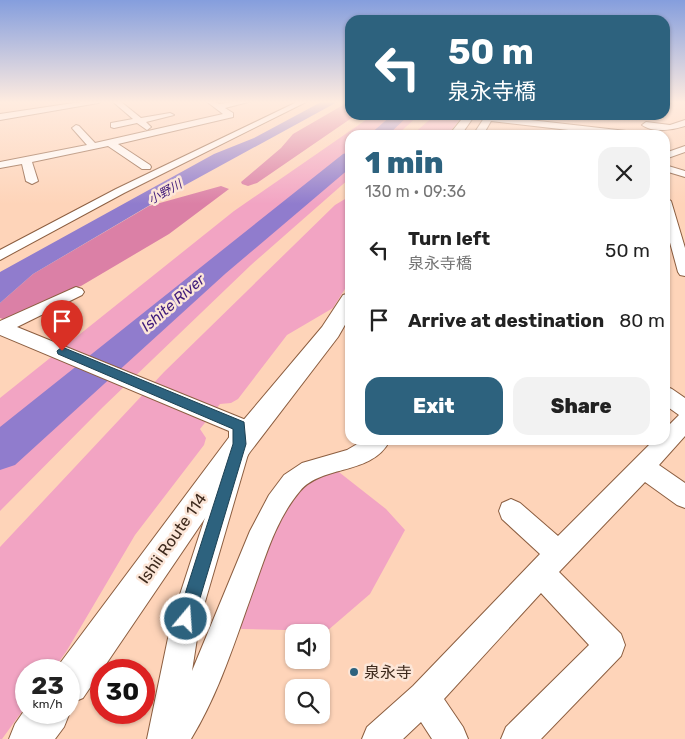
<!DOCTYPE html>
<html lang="en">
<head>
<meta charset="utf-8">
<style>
  :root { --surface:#fff; --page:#f2f2f2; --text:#222; --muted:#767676; --accent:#2d627e }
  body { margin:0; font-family:Rubik,"Noto Sans JP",sans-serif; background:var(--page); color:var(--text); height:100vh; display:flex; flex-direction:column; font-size:19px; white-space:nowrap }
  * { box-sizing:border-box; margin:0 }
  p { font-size:16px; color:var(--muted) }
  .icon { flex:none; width:28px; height:28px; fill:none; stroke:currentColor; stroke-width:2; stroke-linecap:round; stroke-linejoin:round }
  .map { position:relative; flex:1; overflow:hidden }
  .panel { position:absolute; left:345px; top:130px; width:325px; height:315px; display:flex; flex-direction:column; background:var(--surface); border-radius:15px; box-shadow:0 1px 4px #0004 }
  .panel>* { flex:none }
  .hud { position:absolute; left:345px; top:15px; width:325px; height:105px; border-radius:15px; box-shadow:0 1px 4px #0004; background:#2d627e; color:#fff; overflow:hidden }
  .fabs { position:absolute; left:285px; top:624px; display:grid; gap:10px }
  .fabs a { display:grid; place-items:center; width:45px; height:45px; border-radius:10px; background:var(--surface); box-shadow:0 1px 4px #0004; font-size:25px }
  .speed { position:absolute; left:15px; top:659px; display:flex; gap:10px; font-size:25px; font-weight:700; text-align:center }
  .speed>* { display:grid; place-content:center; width:65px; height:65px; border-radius:50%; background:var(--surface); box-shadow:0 1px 4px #0004; line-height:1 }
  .speed small { font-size:12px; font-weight:400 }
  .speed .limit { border:8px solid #d22; background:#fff; color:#111 }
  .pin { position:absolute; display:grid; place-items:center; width:42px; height:42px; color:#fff; margin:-51px -21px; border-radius:50% 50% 50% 0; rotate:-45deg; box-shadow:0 0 5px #0007 }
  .pin .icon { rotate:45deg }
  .me { position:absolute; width:55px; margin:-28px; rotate:18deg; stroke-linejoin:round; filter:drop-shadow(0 0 4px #0008) }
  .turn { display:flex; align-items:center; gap:18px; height:105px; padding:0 20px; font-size:22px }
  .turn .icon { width:65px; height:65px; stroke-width:2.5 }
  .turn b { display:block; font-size:35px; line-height:42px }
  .round { display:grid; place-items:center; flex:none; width:52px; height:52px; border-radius:15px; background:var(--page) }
  .summary { display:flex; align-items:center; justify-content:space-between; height:85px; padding:0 20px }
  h1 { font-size:30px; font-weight:800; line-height:38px; color:var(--accent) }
  .cta { display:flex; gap:10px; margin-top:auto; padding:10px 20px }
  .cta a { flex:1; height:58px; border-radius:15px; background:var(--accent); color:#fff; font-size:20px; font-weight:800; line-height:58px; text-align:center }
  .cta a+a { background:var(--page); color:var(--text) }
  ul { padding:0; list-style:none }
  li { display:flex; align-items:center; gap:15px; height:70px; padding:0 20px }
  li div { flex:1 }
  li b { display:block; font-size:19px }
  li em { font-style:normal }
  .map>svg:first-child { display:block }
  .green { fill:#f2a4c3 }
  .forest { fill:#db80a6 }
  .water { fill:#907ccd }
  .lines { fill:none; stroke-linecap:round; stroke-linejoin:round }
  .river { fill:#907ccd; fill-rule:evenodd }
  .minor-casing { stroke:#8c5e40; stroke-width:2 }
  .tertiary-casing { stroke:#8c5e40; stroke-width:2 }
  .minor { fill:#fff; fill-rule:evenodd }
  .tertiary { fill:#fff; fill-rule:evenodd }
  .route { fill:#2d627e; stroke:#1d4052 }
  .poi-dot { fill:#2d627e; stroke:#fce6d8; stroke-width:2 }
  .labels { text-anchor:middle; stroke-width:5; stroke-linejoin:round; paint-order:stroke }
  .far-water-label { font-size:12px; font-style:italic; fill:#3f1b7b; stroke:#fce6d8 }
  .water-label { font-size:15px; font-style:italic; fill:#3f1b7b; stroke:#fce6d8 }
  .near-street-label { font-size:16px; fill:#3e2a1d; stroke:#fce6d8 }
  .near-poi-label { font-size:16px; fill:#3e2a1d; stroke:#fce6d8; text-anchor:start }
</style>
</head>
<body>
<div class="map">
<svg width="685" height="739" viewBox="0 0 685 739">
  <rect width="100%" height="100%" fill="#fed4b9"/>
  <path class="green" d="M373,115h46l-22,20h-47v43l-99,87 -148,142 -103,104v-113l234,-187z
    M435,115h28l-15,20h-36z
    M350,196v85l-17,27 -46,27 -49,64 -7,4 -11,1 -20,25 6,9 -2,7 -69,90 -69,117 -13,18h-27v36l-24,33h-2v-192l164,-175 171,-167z
    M335,469l51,40 19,21 -35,64 -43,37 -85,-2 -12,-4 65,-138z"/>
  <path class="forest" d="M350,101v14h6l-99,68 -9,3 -6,-2 -1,-2 40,-34 12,-14z
    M221,186l8,3 -60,45 -88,52 -13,4 -60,31 -8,-3v-15l33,-29 116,-68z"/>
  <path class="water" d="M323,101h16l-172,94 -134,79 -33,29v-31l214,-118 40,-16z"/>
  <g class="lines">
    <path class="river" d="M392,115h17l-21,20h-19z
      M350,152v16l-125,106 -210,191 -15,5v-43l343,-273z"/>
    <defs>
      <path id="minor" d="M87,101h15l-4,2 -98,17v-6z
        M112,101h8l21,17 29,-5 4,2 -28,7 5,5 -4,3 -10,-7 -23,5 -3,-1v-4l22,-4z
        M206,101h8l5,3 19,-3h14l-27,7 8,5v4l-115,27 32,21 1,2 -1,2h-8l-34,-23 -76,16 6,19 -6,3 -6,-3 -4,-17 -22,4v-6l87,-17 -15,-17 4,-3 3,1 16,17 128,-29z
        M299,101h9l-184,92 -124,67v-10l116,-61z
        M665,101h6l1,1 -4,2h-3z
        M486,115l149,17 5,3h-28l-121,-14 -8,14h-10z
        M685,120v6c-12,4 -32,7 -43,-1l4,-3 24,3z
        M495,131l13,2 2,2h-19l1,-3z
        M685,146v6l-20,7v-6z
        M665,165l20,6v6l-20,-6z
        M665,197l6,4 14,47v28l-5,-1 -2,-3 -13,-48z
        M76,287l6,2 2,3 -2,3 -65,32 229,93 4,6 1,18 -51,175 -8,52 58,-140 19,-36 15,-20 18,-12 45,-13 17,-10h26c-18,36 -67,24 -90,51 -24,28 -35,67 -47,100 -18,50 -34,102 -62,148h-44l25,-120 57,-175v-13l-229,-96v-14z
        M665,386l7,3 13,9v38l-26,29 26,18v25l-8,-3 -32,-23 -86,90 62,62 4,11 -4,11 -80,83h-40l5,-12 83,-82 -48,-52 -97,106 19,28 5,12h-36l-11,-17 -18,17h-41l5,-12 46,-41 127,-132 -38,-35 -3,-8 3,-8 9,-4 9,4 38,33 96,-96h11v-11l14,-14 -14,-10z"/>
      <path id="tertiary" d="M465,115h10l-14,20h-12z
        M350,293v23l-12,21 -88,115 -167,246 -14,6v-34h-14l175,-234 92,-109 21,-32z
        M26,708v4h43v-2l1,2 -6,15 -9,12h-46l6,-15z"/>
    </defs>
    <use href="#minor" class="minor-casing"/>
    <use href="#tertiary" class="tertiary-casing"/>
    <use href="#minor" class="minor"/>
    <use href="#tertiary" class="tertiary"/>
  </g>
  <linearGradient id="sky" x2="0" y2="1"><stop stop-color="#859edd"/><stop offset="0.5" stop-color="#ffece0"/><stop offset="1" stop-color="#ffece0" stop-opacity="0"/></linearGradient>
  <rect width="685" height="204" fill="url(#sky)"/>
  <path class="route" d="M62,347l182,75 2,22 -54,181 -6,2 -6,-2 -3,-6 56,-175v-15l-175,-75 -1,-3z"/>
  <circle class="poi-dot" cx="354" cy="672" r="5"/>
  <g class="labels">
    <g class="far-water-label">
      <text transform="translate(165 192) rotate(-29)" y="4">小野川</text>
    </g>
    <g class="water-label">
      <text transform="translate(173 303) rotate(-41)" y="5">Ishite River</text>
    </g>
    <g class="near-street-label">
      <text transform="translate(172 538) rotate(-55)" y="6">Ishii Route 114</text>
    </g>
    <g class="near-poi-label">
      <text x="364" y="678">泉永寺</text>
    </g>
  </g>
</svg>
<div class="fabs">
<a><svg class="icon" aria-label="sound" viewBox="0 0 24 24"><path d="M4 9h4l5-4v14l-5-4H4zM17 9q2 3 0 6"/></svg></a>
<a><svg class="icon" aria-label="search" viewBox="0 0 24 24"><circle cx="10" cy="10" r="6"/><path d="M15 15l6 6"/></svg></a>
</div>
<div class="speed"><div>23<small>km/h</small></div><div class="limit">30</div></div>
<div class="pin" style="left:62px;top:351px;background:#d93025"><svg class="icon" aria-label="arrive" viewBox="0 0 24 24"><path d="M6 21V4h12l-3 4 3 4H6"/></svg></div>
<svg class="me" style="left:186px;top:619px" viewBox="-20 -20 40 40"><circle r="17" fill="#2d627e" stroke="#fff" stroke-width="3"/><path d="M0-11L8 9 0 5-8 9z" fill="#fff"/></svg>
<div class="hud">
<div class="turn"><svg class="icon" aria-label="left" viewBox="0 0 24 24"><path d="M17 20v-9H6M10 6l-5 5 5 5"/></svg><div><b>50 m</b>泉永寺橋</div></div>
</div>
<section class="panel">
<div class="summary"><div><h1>1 min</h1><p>130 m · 09:36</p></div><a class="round"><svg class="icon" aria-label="close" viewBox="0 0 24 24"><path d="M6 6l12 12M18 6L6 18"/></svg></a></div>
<ul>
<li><svg class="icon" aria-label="left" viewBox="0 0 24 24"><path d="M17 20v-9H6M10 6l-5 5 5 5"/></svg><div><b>Turn left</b><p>泉永寺橋</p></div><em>50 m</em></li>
<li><svg class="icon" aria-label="arrive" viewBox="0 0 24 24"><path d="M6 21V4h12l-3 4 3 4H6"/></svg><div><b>Arrive at destination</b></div><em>80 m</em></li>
</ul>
<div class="cta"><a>Exit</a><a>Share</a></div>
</section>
</div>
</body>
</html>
